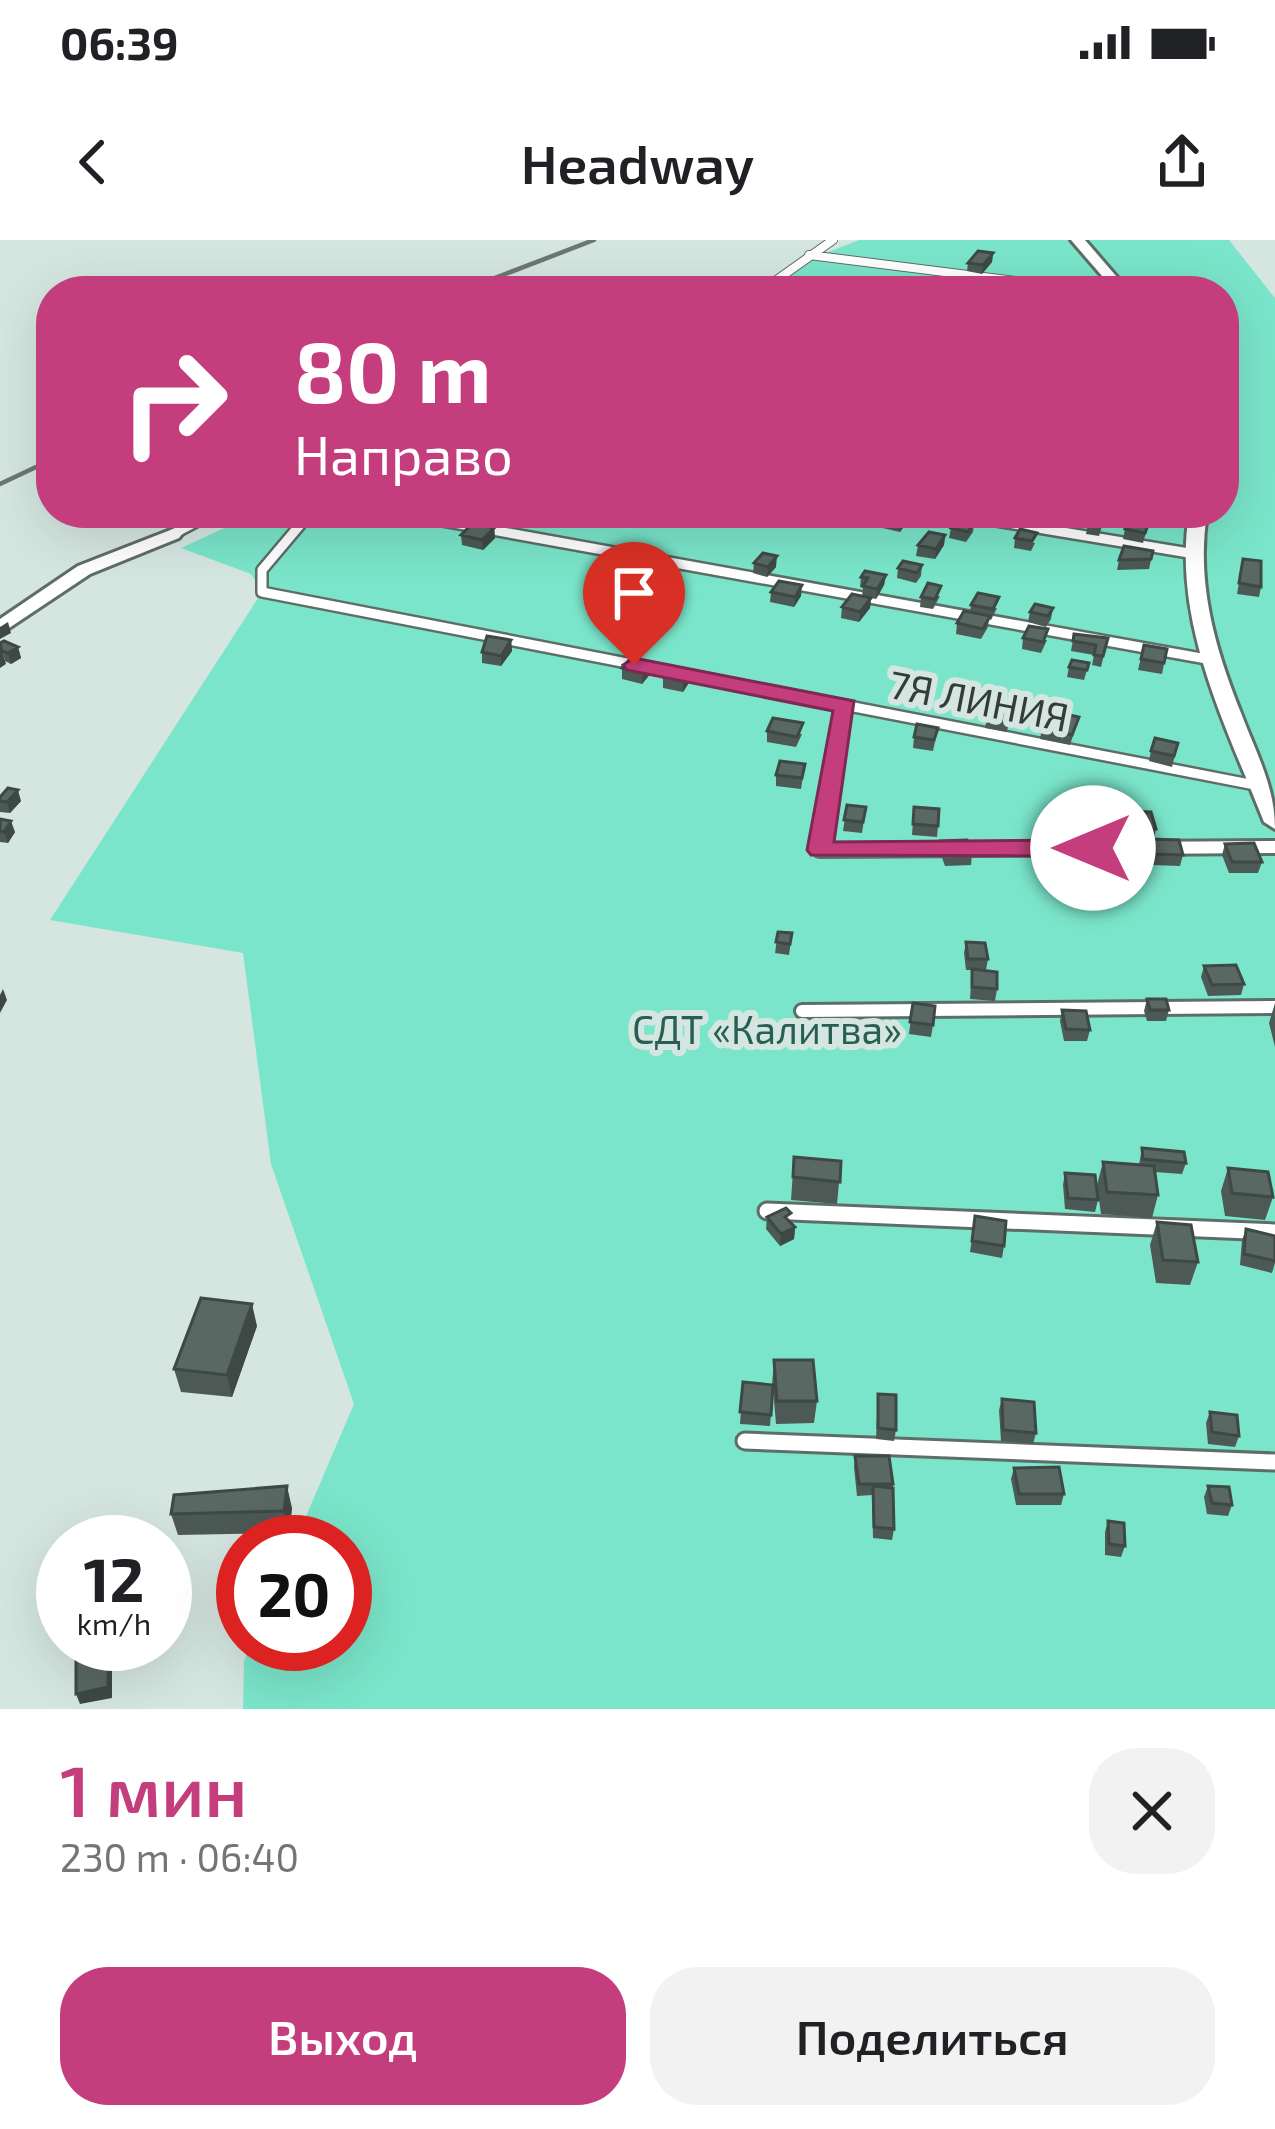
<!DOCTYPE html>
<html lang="ru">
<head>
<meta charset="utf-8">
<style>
  :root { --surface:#fff; --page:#f2f2f2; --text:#202124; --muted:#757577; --accent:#c43e7e }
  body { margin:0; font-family:"Exo 2",sans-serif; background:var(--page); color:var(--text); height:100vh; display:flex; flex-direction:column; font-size:45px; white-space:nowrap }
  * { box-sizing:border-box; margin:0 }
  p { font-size:39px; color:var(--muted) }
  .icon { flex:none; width:66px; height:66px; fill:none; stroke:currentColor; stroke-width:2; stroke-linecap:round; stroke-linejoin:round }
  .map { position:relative; height:1469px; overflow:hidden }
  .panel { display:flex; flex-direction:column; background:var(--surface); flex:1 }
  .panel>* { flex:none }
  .guide { position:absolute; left:36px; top:36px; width:1203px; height:252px; border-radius:48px; box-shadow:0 12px 48px #0002; background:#c43e7e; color:#fff; overflow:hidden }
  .speed { position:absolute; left:36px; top:1275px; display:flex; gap:24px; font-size:60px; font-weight:700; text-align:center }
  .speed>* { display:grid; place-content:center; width:156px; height:156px; border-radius:50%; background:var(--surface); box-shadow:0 12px 48px #0002; line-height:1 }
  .speed small { font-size:30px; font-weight:400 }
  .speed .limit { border:18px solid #d22; background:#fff; color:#111 }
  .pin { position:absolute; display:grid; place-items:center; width:102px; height:102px; color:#fff; margin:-123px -51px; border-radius:50% 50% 50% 0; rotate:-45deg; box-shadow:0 0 12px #0007 }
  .pin .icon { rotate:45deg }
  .me { position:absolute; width:132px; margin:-66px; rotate:270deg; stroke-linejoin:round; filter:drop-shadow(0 0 9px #0008) }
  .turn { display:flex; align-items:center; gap:42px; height:252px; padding:0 60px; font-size:54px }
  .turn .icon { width:156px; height:156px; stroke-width:2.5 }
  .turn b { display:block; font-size:84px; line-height:102px }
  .round { display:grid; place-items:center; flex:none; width:126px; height:126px; border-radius:48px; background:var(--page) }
  .headline { display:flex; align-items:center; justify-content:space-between; height:204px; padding:0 60px }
  h1 { font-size:72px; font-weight:600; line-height:90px; color:var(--accent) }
  .primary-button { display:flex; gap:24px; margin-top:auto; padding:24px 60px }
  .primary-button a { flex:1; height:138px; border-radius:48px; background:var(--accent); color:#fff; font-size:48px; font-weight:600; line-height:138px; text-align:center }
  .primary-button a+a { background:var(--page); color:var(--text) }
  .status { display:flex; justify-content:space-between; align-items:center; height:84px; padding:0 60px; background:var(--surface); direction:ltr }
  .status svg { height:33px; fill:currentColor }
  header { display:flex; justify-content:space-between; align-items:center; height:156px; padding:0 60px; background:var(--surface); font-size:54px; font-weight:600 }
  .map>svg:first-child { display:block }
  .green { fill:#7ae5ca }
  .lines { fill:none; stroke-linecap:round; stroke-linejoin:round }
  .lane-far3-casing { stroke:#5f6d69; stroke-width:10 }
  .lane-far2-casing { stroke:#5f6d69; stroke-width:14 }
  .lane-far1-casing { stroke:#5f6d69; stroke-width:18 }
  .lane-casing { stroke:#5f6d69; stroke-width:21 }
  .street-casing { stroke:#5f6d69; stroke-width:6 }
  .lane-far3 { stroke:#fff; stroke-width:8 }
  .lane-far2 { stroke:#fff; stroke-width:9 }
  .lane-far1 { stroke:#fff; stroke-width:12 }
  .lane { stroke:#fff; stroke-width:15 }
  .street { fill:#fff; fill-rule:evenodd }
  .rail { stroke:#6c7673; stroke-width:4.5 }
  .wall { fill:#4d5955 }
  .shaded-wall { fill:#3e4945 }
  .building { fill:#596863; stroke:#3e4945; stroke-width:3 }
  .route { fill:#c43e7e; stroke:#7f2852; stroke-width:3 }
  .labels { text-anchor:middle; stroke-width:12; stroke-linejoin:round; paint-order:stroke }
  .street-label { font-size:39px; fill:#353b39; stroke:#d5e6e1 }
  .park-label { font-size:39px; fill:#285f52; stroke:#d5e6e1 }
</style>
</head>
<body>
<div class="status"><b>06:39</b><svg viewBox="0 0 49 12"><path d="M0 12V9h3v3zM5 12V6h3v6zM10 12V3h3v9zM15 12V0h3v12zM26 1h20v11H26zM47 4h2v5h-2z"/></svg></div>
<header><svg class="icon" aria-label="back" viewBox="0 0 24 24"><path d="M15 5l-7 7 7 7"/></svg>Headway<svg class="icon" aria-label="share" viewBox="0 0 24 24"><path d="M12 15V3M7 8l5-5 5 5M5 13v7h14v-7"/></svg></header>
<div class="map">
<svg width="1275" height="1469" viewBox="0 0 1275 1469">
  <rect width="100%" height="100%" fill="#d5e6e1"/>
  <path class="green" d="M859,0h370l46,58v1411h-1032l1,-48 7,-17h94v-102h-50l59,-138 -83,-240 -28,-211 -193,-33 212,-328 -11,-18 -70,-26 76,-35h967v-222h-473l42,-25z"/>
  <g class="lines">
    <defs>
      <path id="lane-far3" d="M809,15l287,36
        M802,46l40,5
        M761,51l72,-51"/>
      <path id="lane-far2" d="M310,273l-48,57v22l998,194
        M398,273l814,147
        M947,273l248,41
        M173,294l40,-21
        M829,562l17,-96"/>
      <path id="lane-far1" d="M829,559l-9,51 455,-3
        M802,771l473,-4"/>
      <path id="lane" d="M767,971l508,21
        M745,1201l530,21"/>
      <path id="street" d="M1071,0h14l44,51h-14z
        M1189,273h18c-11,71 8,135 34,200 15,40 34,73 34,116l-11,-7c-39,-99 -92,-200 -75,-309z
        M173,289l9,5 -3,4 -89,36 -90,60v-15l78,-53z"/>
    </defs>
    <use href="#lane-far3" class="lane-far3-casing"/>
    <use href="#lane-far2" class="lane-far2-casing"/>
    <use href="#lane-far1" class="lane-far1-casing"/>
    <use href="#lane" class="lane-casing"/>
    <use href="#street" class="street-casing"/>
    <use href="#lane-far3" class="lane-far3"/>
    <use href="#lane-far2" class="lane-far2"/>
    <use href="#lane-far1" class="lane-far1"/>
    <use href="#lane" class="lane"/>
    <use href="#street" class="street"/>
    <path class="rail" d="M461,51l133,-51
      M0,244l51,-24"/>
  </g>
  <path class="wall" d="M993,13l-1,9 -10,12 -15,-3 1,-8z
    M791,45l22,6h-22z
    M908,273l-1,9 -7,10 -26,-6 1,-10z
    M1022,273h21l-5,13 -18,-4z
    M1105,276l-6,20 -13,-2 2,-10z
    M974,282l-1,10 -7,10 -17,-4 2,-10z
    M1148,285l-5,18 -20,-4 2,-10z
    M494,288l1,10 -12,12 -21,-5 -1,-10z
    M945,295l-1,10 -9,14 -19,-3 2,-11z
    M1015,298l20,5 -4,8 -17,-3z
    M1153,311l-4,18 -32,1 2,-10z
    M1243,319l18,28 -2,10 -22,-3z
    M754,323l22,4 -9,10 -14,-4z
    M922,325l-1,11 -5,7 -19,-5 1,-10z
    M886,335l-2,10 -8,14 -14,-3 1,-8 -3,-1 1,-10z
    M771,352l30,4 -7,11 -24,-5z
    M940,356l-7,13 -13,-2 1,-10z
    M871,358l-1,10 -11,14 -18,-4 1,-11z
    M971,365l26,3 -6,12 -2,-1 -1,8 -7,12 -25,-5 1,-11 13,-11z
    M1053,368l-2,11 -5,8 -18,-5 2,-10z
    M650,386v10l-5,10 -13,-1v-11z
    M1074,394l34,4 -7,29 -9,-2 2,-10 -23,-4z
    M1023,398l24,2 -6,13 -19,-4z
    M511,400l1,11 -11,15 -19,-3v-11z
    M0,403l18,4 3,11 -10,6 -6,-3 1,3z
    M1144,405l23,4 -5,25 -24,-4z
    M1089,423l-5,17 -17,-3 2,-10z
    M622,428l29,5 -9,11 -20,-5z
    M690,430v11l-7,11 -20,-4v-11z
    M990,464l21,4 -4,24 -22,-4z
    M1079,477l-9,28 -30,-6 2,-11 16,-9z
    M938,488l-5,23 -20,-3 1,-11z
    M767,491l35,3 -6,13 -29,-5z
    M1178,503l-6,24 -23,-6 2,-10z
    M805,524l-4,25 -25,-3v-11z
    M0,557l21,4 -11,12 -10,-1z
    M847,565l19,2 -4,26 -19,-2z
    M914,567l24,19 -1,11 -25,-2z
    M1121,571l35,18 -2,10 29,16 -3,11 -29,-1 -4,-15 2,-10h-25l-5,-18z
    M0,579l15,13 -7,11 -8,-1z
    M941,601l31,13 -1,11 -26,1 -5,-14z
    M1083,603l21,12 -3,11h-17l-3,-12z
    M1120,604l22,6 -2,12h-19l-3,-7z
    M1225,604l37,18 -4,11h-29l-7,-18z
    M778,692l14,1 -3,22 -14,-2z
    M966,702l22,17 -2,11 11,19 -2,12 -25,-2 2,-29h-6l-2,-17z
    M1204,726l40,18 -3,11 -33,1 -7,-19z
    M1147,759l22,11 -3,11h-19l-3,-10z
    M913,763l20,22 -2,12 -22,-3z
    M1275,763v44l-6,-24z
    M1062,770l28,20 -3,11h-23l-4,-20z
    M1142,908l44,15 -4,11 -27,-2 3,23 -6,23 -51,-4 -4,-29 6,-23 36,3z
    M794,917l47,4 -4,43 -46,-4z
    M1228,928l45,29 -8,23 -40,-4 -4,-25z
    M1065,933l33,27 -3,12 -30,-3 -2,-24z
    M975,976l29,30 -2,12 -32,-6z
    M767,977l23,5 5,5 -1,12 -14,7 -14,-17z
    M1157,982l41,40 -8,23 -34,-2 -6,-38z
    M1246,989l29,7v27l-3,10 -32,-8 2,-25z
    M257,1086l-25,71 -51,-5 -7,-23z
    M774,1120l43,41 -3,22 -38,1 -3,-35 -3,37 -30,-2 3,-42 29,3z
    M878,1154l18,36 -2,11 -18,-2z
    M1002,1159l34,34 -3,11 -32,-3 -2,-31z
    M1210,1172l29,24 -4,11 -27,-3 -2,-21z
    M855,1216l38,28 1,45 -2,11 -19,-2 -1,-43 -15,1 -3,-29z
    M1014,1228l50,26 -3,11h-45l-5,-26z
    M1208,1246l24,19 -4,11 -21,-2 -3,-17z
    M292,1268l-3,25 -111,2 -7,-21z
    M1108,1281l17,25 -4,11 -16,-2v-23z"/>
  <path class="shaded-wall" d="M993,13l-1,9 -10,12 1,-9z
    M908,273l-1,9 -7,10 1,-10z
    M494,288l1,10 -12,12 -1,-10z
    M945,295l-1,10 -9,14 1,-10z
    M777,316l-1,11 -9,10 1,-10z
    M886,335l-2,10 -8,14 1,-10z
    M802,345l-1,11 -7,11 1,-10z
    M871,358l-1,10 -11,14 1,-10z
    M8,382l3,11 -11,6v-12z
    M511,400l1,11 -11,15v-10z
    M0,403l6,21 -6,4z
    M18,407l3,11 -10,6 -3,-11z
    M651,423v10l-9,11 1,-11z
    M690,430v11l-7,11v-11z
    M18,550l3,11 -11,12 -3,-11z
    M11,581l4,11 -7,11 -4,-11z
    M3,749l4,11 -7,13v-18z
    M795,987l-1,12 -14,7 1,-12z
    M252,1064l5,22 -25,71 -5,-22z
    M287,1246l5,22 -3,25 -5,-22z
    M108,1404l4,10v44l-32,6 -4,-10z"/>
  <path class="building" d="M978,11l15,2 -10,12 -15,-2z
    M801,39l13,3 -10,6 -13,-3z
    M877,273h30l-6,9 -26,-6z
    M1092,274l13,2 -4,10 -13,-2z
    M958,278l16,4 -6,10 -17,-4z
    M1128,281l20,4 -3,8 -20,-4z
    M473,283l21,5 -12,12 -21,-5z
    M1020,289l17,4 -5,8 -17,-3z
    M929,292l16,3 -9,14 -18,-4z
    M1124,306l29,5 -2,8 -32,1z
    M763,313l14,3 -9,11 -14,-4z
    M1243,319l18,2v26l-22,-4z
    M903,321l19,4 -5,8 -19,-5z
    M865,331l21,4 -9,14 -14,-3 5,-8 -7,-1z
    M779,341l23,4 -7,12 -24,-5z
    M928,343l13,3 -6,13 -14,-2z
    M978,353l21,4 -6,12 -22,-4z
    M852,354l19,4 -11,14 -18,-5z
    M1035,364l18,4 -5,8 -18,-4z
    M964,371l26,5 -7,13 -26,-6z
    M637,384l13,2 -5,10 -13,-2z
    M1029,386l19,3 -5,13 -20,-4z
    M1074,394l34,4 -5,18 -9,-1 2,-10 -23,-4z
    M487,396l24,4 -10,16 -19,-4z
    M4,401l14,6 -10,6 -6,-2 -2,-8z
    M1144,405l23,4 -3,14 -23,-4z
    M631,418l20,5 -8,10 -21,-5z
    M1072,420l17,3 -2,7 -18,-3z
    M670,426l20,4 -7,11 -20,-4z
    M990,464l21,4 -3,13 -22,-3z
    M1060,473l19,4 -7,18 -30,-7 5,-11 11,2z
    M773,478l30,5 -6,14 -30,-6z
    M917,484l21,4 -4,12 -20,-3z
    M1155,498l23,5 -4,13 -23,-5z
    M780,521l25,3 -3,14 -26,-3z
    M8,548l10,2 -11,12 -7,-1v-4z
    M847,565l19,2 -3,15 -19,-2z
    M914,567l25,2 -1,17 -25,-2z
    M1121,571l30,1 5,17h-29z
    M0,579l11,2 -7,11 -4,-1z
    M1149,599l30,1 4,15 -30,-1z
    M967,600l5,14 -26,1 -5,-14z
    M1083,603h17l4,12h-17z
    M1254,603l8,19h-30l-7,-18z
    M1120,604h19l3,6 -19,1z
    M778,692l14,1 -2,11 -14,-2z
    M966,702l19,1 3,16h-20z
    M1236,725l8,19 -32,1 -8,-19z
    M972,729l25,3v17l-25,-2z
    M1147,759h19l3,11h-19z
    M913,763l22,3 -2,19 -23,-3z
    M1062,770l24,1 4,19 -24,-1z
    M1142,908l42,4 2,11 -43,-4z
    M794,917l47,4 -1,21 -47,-5z
    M1103,922l51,4 4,29 -51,-3z
    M1228,928l40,4 5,25 -41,-4z
    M1065,933l30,2 3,25 -30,-2z
    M786,968l5,5 -6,4 10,10 -14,7 -14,-17z
    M975,976l31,5 -2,25 -32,-5z
    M1157,982l34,3 7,37 -35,-2z
    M1246,989l29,7v25l-31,-7z
    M201,1058l51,6 -25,71 -53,-6z
    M774,1120h39l4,41h-40z
    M743,1142l30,3 -2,30 -31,-3z
    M878,1154l18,1v35l-18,-2z
    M1002,1159l32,3 2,31 -33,-3z
    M1210,1172l27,3 2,21 -27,-4z
    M855,1216h34l4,28h-34z
    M1059,1227l5,27h-45l-5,-26z
    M287,1246l-3,25 -113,3 3,-19z
    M873,1246l20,2 1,41 -20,-2z
    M1208,1246l21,1 3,18 -20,-2z
    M1108,1281l16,2 1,23 -16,-2z
    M102,1404h6v43l-32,7v-45z"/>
  <path class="route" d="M634,418l220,43 -20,141 259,-2 12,8 -12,8 -282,-1 -4,-5 26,-139 -206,-41 -4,-5z"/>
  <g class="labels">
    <g class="street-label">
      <text transform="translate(979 461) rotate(11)" y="14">7Я ЛИНИЯ</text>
    </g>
    <g class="park-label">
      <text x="767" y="804">СДТ «Калитва»</text>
    </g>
  </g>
</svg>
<div class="speed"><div>12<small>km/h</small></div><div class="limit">20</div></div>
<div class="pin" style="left:634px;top:425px;background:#d93025"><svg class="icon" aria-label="arrive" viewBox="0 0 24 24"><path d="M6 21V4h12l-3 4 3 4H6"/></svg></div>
<svg class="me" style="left:1093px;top:608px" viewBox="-20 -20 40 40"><circle r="19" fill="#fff"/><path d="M0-13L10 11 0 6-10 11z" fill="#c43e7e"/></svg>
<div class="guide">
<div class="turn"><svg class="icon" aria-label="right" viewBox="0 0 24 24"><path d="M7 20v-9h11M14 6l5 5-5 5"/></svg><div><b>80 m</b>Направо</div></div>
</div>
</div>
<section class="panel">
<div class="headline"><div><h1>1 мин</h1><p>230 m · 06:40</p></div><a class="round"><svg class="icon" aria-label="close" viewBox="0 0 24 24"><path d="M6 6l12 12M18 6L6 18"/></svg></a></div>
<div class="primary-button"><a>Выход</a><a>Поделиться</a></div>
</section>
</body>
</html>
